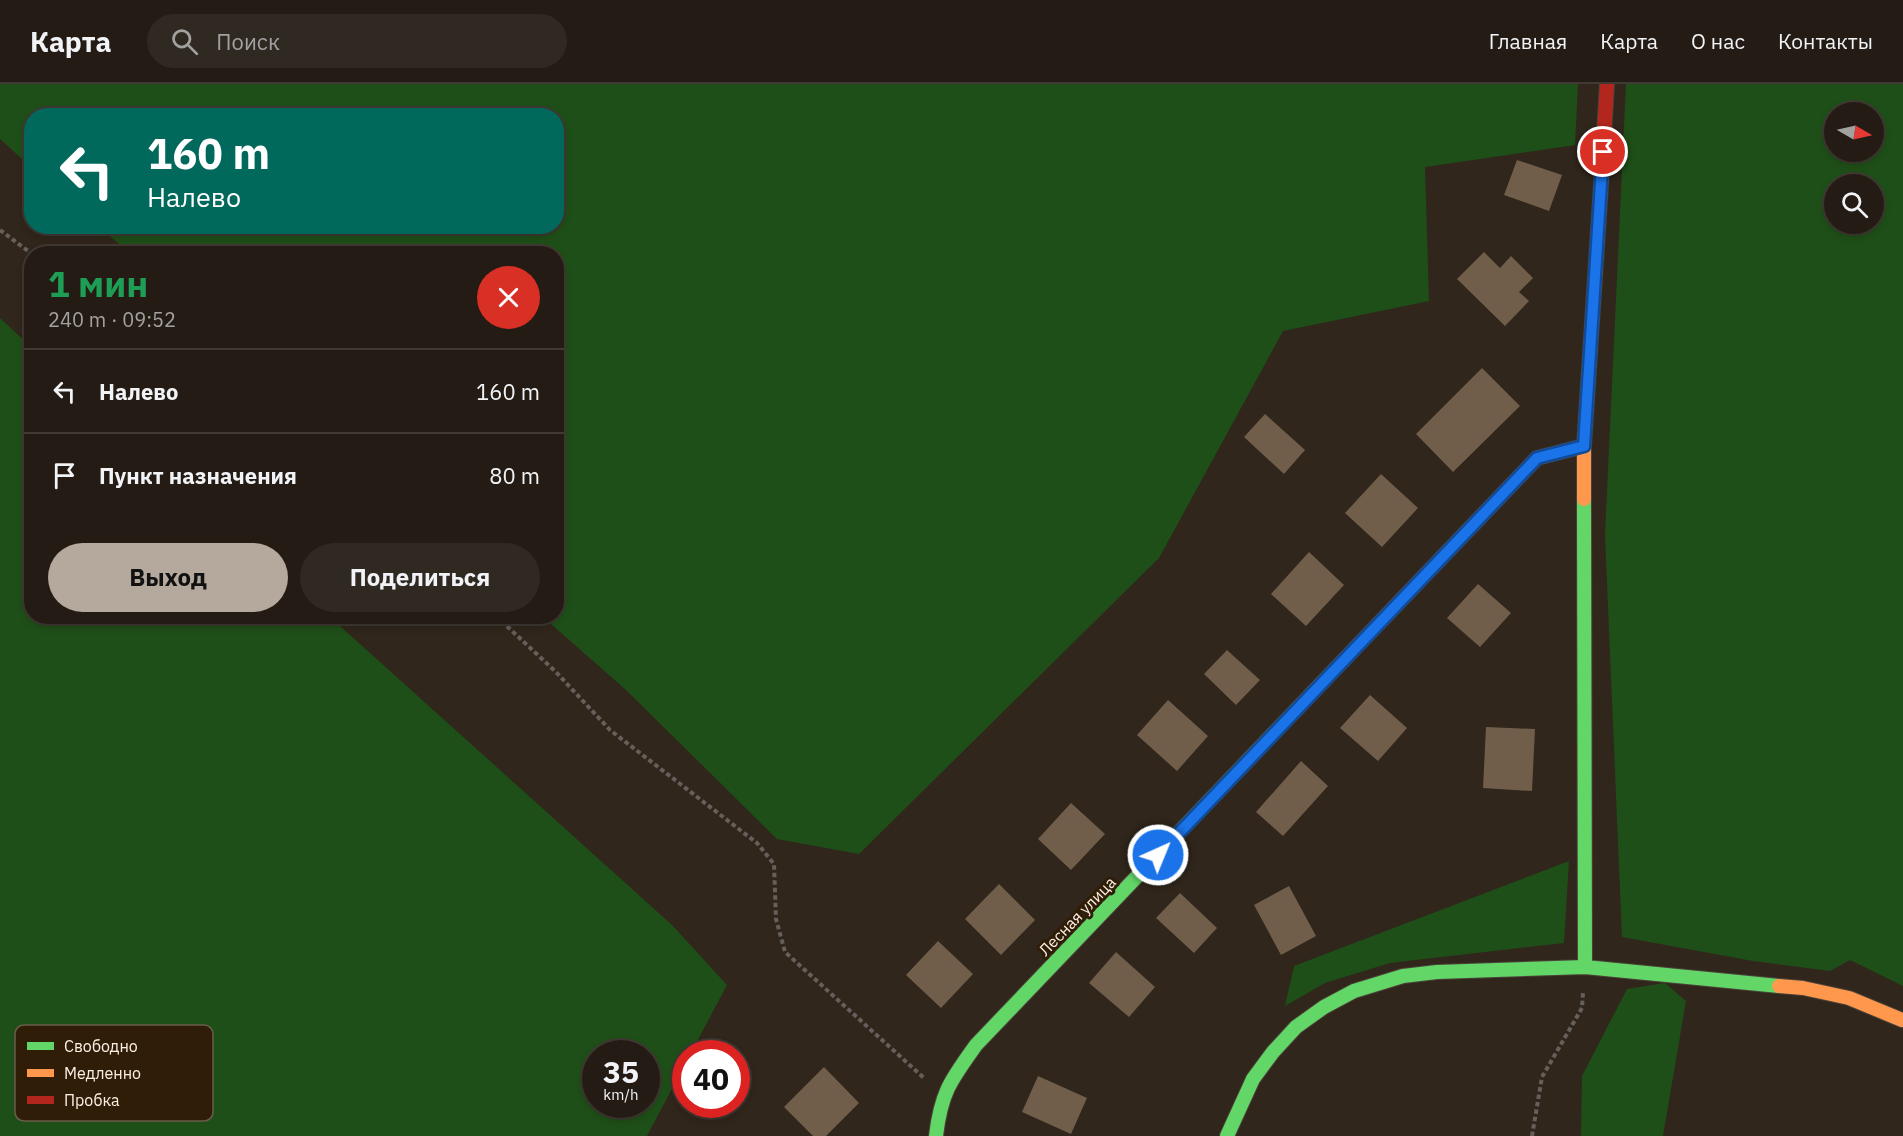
<!DOCTYPE html>
<html lang="ru">
<head>
<meta charset="utf-8">
<style>
  :root { --surface:#241c14; --page:#302922; --text:#f1f3f6; --muted:#a3a1a0; --line:#413a34; --accent:#b5a99d }
  body { margin:0; font-family:"IBM Plex Sans",sans-serif; background:var(--page); color:var(--text); height:100vh; display:flex; flex-direction:column; font-size:22px; white-space:nowrap }
  * { box-sizing:border-box; margin:0 }
  p { font-size:20px; color:var(--muted) }
  .icon { flex:none; width:33px; height:33px; fill:none; stroke:currentColor; stroke-width:2; stroke-linecap:round; stroke-linejoin:round }
  .map { position:relative; flex:1; overflow:hidden }
  .panel { position:absolute; left:24px; top:162px; width:540px; height:378px; display:flex; flex-direction:column; background:var(--surface); border-radius:24px; box-shadow:0 3px 9px #0003,0 0 0 2px var(--line) }
  .panel>* { flex:none }
  .hud { position:absolute; left:24px; top:24px; width:540px; height:126px; border-radius:24px; box-shadow:0 3px 9px #0003,0 0 0 2px var(--line); background:#00695c; color:#fff; overflow:hidden }
  .needle { width:39px; rotate:99deg }
  .tools { position:absolute; left:1824px; top:18px; display:grid; gap:12px }
  .tools a { display:grid; place-items:center; width:60px; height:60px; border-radius:50%; background:var(--surface); box-shadow:0 3px 9px #0003,0 0 0 2px var(--line); font-size:30px }
  .speed { position:absolute; left:582px; top:956px; display:flex; gap:12px; font-size:30px; font-weight:700; text-align:center }
  .speed>* { display:grid; place-content:center; width:78px; height:78px; border-radius:50%; background:var(--surface); box-shadow:0 3px 9px #0003,0 0 0 2px var(--line); line-height:1 }
  .speed small { font-size:15px; font-weight:400 }
  .speed .limit { border:9px solid #d22; background:#fff; color:#111 }
  .pin { position:absolute; display:grid; place-items:center; width:51px; height:51px; color:#fff; margin:-26px; border:3px solid #fff; border-radius:50%; box-shadow:0 2px 6px #0007 }
  .me { position:absolute; width:66px; margin:-33px; rotate:44deg; stroke-linejoin:round; filter:drop-shadow(0 0 4px #0008) }
  .turn { display:flex; align-items:center; gap:21px; height:126px; padding:0 24px; font-size:27px }
  .turn .icon { width:78px; height:78px; stroke-width:2.5 }
  .turn b { display:block; font-size:42px; line-height:51px }
  .round { display:grid; place-items:center; flex:none; width:63px; height:63px; border-radius:32px; background:var(--page) }
  .head { display:flex; align-items:center; justify-content:space-between; height:102px; padding:0 24px }
  h1 { font-size:36px; font-weight:700; line-height:45px; color:#1e9e55 }
  .primary-button { display:flex; gap:12px; margin-top:auto; padding:12px 24px }
  .primary-button a { flex:1; height:69px; border-radius:36px; background:var(--accent); color:#111; font-size:24px; font-weight:700; line-height:69px; text-align:center }
  .primary-button a+a { background:var(--page); color:var(--text) }
  ul { padding:0; list-style:none }
  li { display:flex; align-items:center; gap:18px; height:84px; padding:0 24px; border-top:2px solid var(--line) }
  li div { flex:1 }
  li b { display:block; font-size:22px }
  li em { font-style:normal }
  header { display:flex; align-items:center; gap:36px; box-sizing:border-box; height:84px; padding:0 30px; background:var(--surface); border-bottom:2px solid var(--line) }
  header strong { font-size:28px }
  nav { display:flex; gap:33px; margin-inline-start:auto; font-size:21px }
  .search { width:420px; height:54px; background:var(--page); display:flex; align-items:center; gap:15px; box-sizing:border-box; padding:0 21px; border-radius:33px; color:var(--muted); font-size:22px }
  .map>svg:first-child { display:block }
  .green { fill:#1f4f18; fill-rule:evenodd }
  .building { fill:#705e4b }
  .lines { fill:none; stroke-linecap:round; stroke-linejoin:round }
  .fast-casing { stroke:#4b4239; stroke-width:16 }
  .slow-casing { stroke:#4b4239; stroke-width:16 }
  .jam-casing { stroke:#4b4239; stroke-width:16 }
  .path { stroke:#66605c; stroke-width:4; stroke-dasharray:4.5 3; stroke-linecap:butt }
  .fast { stroke:#63d668; stroke-width:14 }
  .slow { stroke:#ff974d; stroke-width:14 }
  .jam { stroke:#b3261e; stroke-width:14 }
  .route-casing { stroke:#114b97; stroke-width:15 }
  .route { stroke:#1a73e8; stroke-width:10 }
  .labels { text-anchor:middle; stroke-width:6; stroke-linejoin:round; paint-order:stroke }
  .street-label { font-size:16px; fill:#fcf0e3; stroke:#2f1d08 }
  .key { fill:#2f1d08; stroke:#6c5c4a; stroke-width:1.5 }
  .key-label { font-size:16px; fill:#fcf0e3 }
</style>
</head>
<body>
<header>
<strong>Карта</strong>
<div class="search"><svg class="icon" aria-label="search" viewBox="0 0 24 24"><circle cx="10" cy="10" r="6"/><path d="M15 15l6 6"/></svg>Поиск</div>
<nav><a>Главная</a><a>Карта</a><a>О нас</a><a>Контакты</a></nav>
</header>
<div class="map">
<svg width="1903" height="1052" viewBox="0 0 1903 1052">
  <rect width="100%" height="100%" fill="#30261b"/>
  <path class="green" d="M0,0h1578l-3,61 -150,22 4,134 -146,30 -124,227 -300,296 -82,-15 -151,-149 -83,-73 13,-1v-362l-426,-1 -31,-26 457,-1v-110h-524l-1,51 -31,-28z
    M1626,0h277v902l-53,-26 -20,11 -77,-10 -131,-24 -17,-402zM1874,28v40h-40v-40zM1874,100v40h-40v-40z
    M0,234l31,29 1,269 298,1 342,308 55,60 -36,68h-5l-1,11 -38,72h-647zM596,969h50v51h-50z
    M1569,777l-5,82 -174,20 -65,20 -40,23 9,-40z
    M1665,899l21,18 -23,135h-82l1,-60 45,-87z"/>
  <path class="building" d="M1517,76l45,15 -13,36 -45,-16z
    M1484,168l16,16 11,-12 22,22 -14,14 10,9 -24,25 -48,-47z
    M1482,284l38,38 -67,66 -37,-38z
    M1265,330l40,36 -21,24 -40,-37z
    M1381,390l37,34 -36,39 -37,-34z
    M1309,468l35,33 -38,41 -35,-32z
    M1478,500l33,29 -31,34 -33,-29z
    M1227,566l33,30 -24,25 -32,-31z
    M1370,611l37,33 -29,33 -38,-33z
    M1168,616l40,36 -31,35 -40,-36z
    M1486,643l49,2 -3,62 -49,-3z
    M1301,677l27,25 -45,50 -27,-24z
    M1071,719l34,31 -34,36 -33,-31z
    M999,800l36,36 -34,35 -36,-36z
    M1289,802l27,50 -35,19 -27,-50z
    M1180,809l37,35 -23,25 -38,-35z
    M938,857l35,33 -32,34 -35,-33z
    M1116,868l39,35 -26,30 -40,-34z
    M824,983l35,36 -33,33h-13l-29,-29z
    M1038,992l49,22 -16,36 -49,-22z"/>
  <g class="lines">
    <defs>
      <path id="fast" d="M1584,415l1,468
        M936,1052c5,-44 15,-56 40,-91l321,-336
        M1227,1052l26,-57 20,-27 23,-25 28,-20 30,-16 49,-15 34,-4 148,-5 194,19"/>
      <path id="slow" d="M1584,415v-53l18,-277
        M1297,625l240,-251 47,-12
        M1779,902l24,2 46,10 53,22"/>
      <path id="jam" d="M1602,85l5,-85"/>
    </defs>
    <use href="#fast" class="fast-casing"/>
    <use href="#slow" class="slow-casing"/>
    <use href="#jam" class="jam-casing"/>
    <path class="path" d="M0,146l32,24
      M496,532l60,56 54,58 147,113 17,21 2,55 9,33 139,126
      M1532,1052l10,-59 40,-69 1,-16"/>
    <use href="#fast" class="fast"/>
    <use href="#slow" class="slow"/>
    <use href="#jam" class="jam"/>
  </g>
  <g class="lines">
    <defs>
      <path id="route" d="M1158,771l379,-397 47,-12 19,-294"/>
    </defs>
    <use href="#route" class="route-casing"/>
    <use href="#route" class="route"/>
  </g>
  <g class="labels">
    <g class="street-label">
      <text transform="translate(1077 832) rotate(-46)" y="6">Лесная улица</text>
    </g>
  </g>
  <rect x="15" y="941" width="198" height="96" rx="9" class="key"/>
  <rect x="27" y="958" width="27" height="8" fill="#63d668"/>
  <rect x="27" y="985" width="27" height="8" fill="#ff974d"/>
  <rect x="27" y="1012" width="27" height="8" fill="#b3261e"/>
  <g class="key-label">
    <text x="64" y="968">Свободно</text>
    <text x="64" y="995">Медленно</text>
    <text x="64" y="1022">Пробка</text>
  </g>
</svg>
<div class="tools">
<a><svg class="needle" viewBox="-14 -14 28 28"><path d="M0-13l5 13h-10z" fill="#e53935"/><path d="M0 13l5-13h-10z" fill="#a3a1a0"/></svg></a>
<a><svg class="icon" aria-label="search" viewBox="0 0 24 24"><circle cx="10" cy="10" r="6"/><path d="M15 15l6 6"/></svg></a>
</div>
<div class="speed"><div>35<small>km/h</small></div><div class="limit">40</div></div>
<div class="pin" style="left:1603px;top:68px;background:#d93025"><svg class="icon" aria-label="arrive" viewBox="0 0 24 24"><path d="M6 21V4h12l-3 4 3 4H6"/></svg></div>
<svg class="me" style="left:1158px;top:771px" viewBox="-20 -20 40 40"><circle r="17" fill="#1a73e8" stroke="#fff" stroke-width="3"/><path d="M0-11L8 9 0 5-8 9z" fill="#fff"/></svg>
<div class="hud">
<div class="turn"><svg class="icon" aria-label="left" viewBox="0 0 24 24"><path d="M17 20v-9H6M10 6l-5 5 5 5"/></svg><div><b>160 m</b>Налево</div></div>
</div>
<section class="panel">
<div class="head"><div><h1>1 мин</h1><p>240 m · 09:52</p></div><a class="round" style="background:#d93025;color:#fff"><svg class="icon" aria-label="close" viewBox="0 0 24 24"><path d="M6 6l12 12M18 6L6 18"/></svg></a></div>
<ul>
<li><svg class="icon" aria-label="left" viewBox="0 0 24 24"><path d="M17 20v-9H6M10 6l-5 5 5 5"/></svg><div><b>Налево</b></div><em>160 m</em></li>
<li><svg class="icon" aria-label="arrive" viewBox="0 0 24 24"><path d="M6 21V4h12l-3 4 3 4H6"/></svg><div><b>Пункт назначения</b></div><em>80 m</em></li>
</ul>
<div class="primary-button"><a>Выход</a><a>Поделиться</a></div>
</section>
</div>
</body>
</html>
